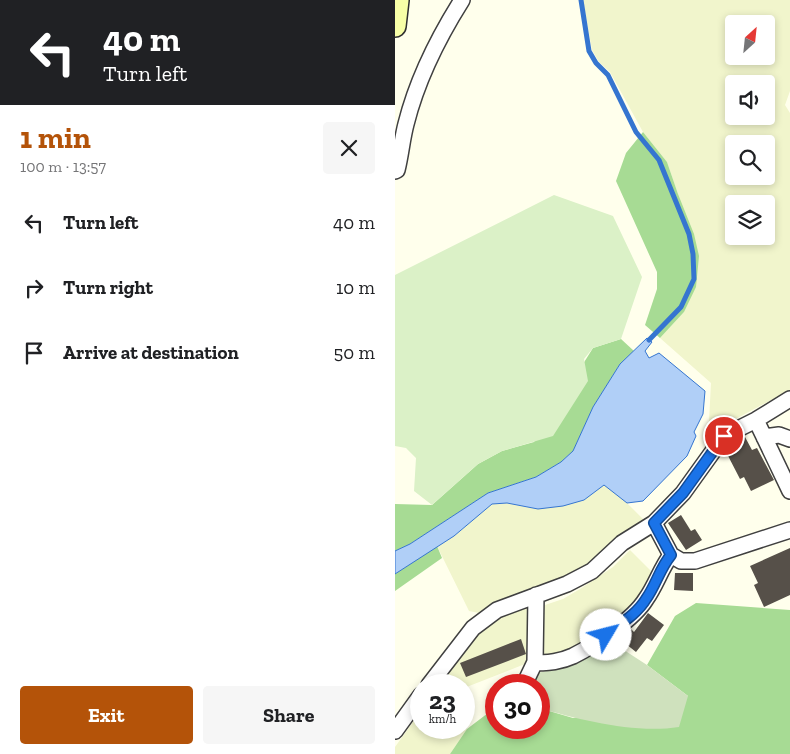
<!DOCTYPE html>
<html lang="en">
<head>
<meta charset="utf-8">
<style>
  :root { --surface:#fff; --page:#f6f6f6; --text:#202124; --muted:#757577; --accent:#b45309 }
  body { margin:0; font-family:"Zilla Slab",serif; background:var(--page); color:var(--text); height:100vh; display:flex; flex-direction:column; font-size:19px; white-space:nowrap }
  * { box-sizing:border-box; margin:0 }
  p { font-size:16px; color:var(--muted) }
  .icon { flex:none; width:28px; height:28px; fill:none; stroke:currentColor; stroke-width:2; stroke-linecap:round; stroke-linejoin:round }
  .map { position:relative; flex:1; overflow:hidden }
  .details { display:flex; flex-direction:column; background:var(--surface); width:395px }
  .details>* { flex:none }
  .top-card { background:#202124; color:#fff; overflow:hidden }
  .needle { width:32px; rotate:27deg }
  .buttons { position:absolute; left:330px; top:15px; display:grid; gap:10px }
  .buttons a { display:grid; place-items:center; width:50px; height:50px; border-radius:5px; background:var(--surface); box-shadow:0 2px 8px #0003; font-size:25px }
  .speed { position:absolute; left:15px; top:674px; display:flex; gap:10px; font-size:25px; font-weight:700; text-align:center }
  .speed>* { display:grid; place-content:center; width:65px; height:65px; border-radius:50%; background:var(--surface); box-shadow:0 2px 8px #0003; line-height:1 }
  .speed small { font-size:12px; font-weight:400 }
  .speed .limit { border:8px solid #d22; background:#fff; color:#111 }
  .pin { position:absolute; display:grid; place-items:center; width:42px; height:42px; color:#fff; margin:-21px; border:2px solid #fff; border-radius:50%; box-shadow:0 1px 5px #0007 }
  .me { position:absolute; width:55px; margin:-28px; rotate:53deg; stroke-linejoin:round; filter:drop-shadow(0 0 4px #0008) }
  .turn { display:flex; align-items:center; gap:18px; height:105px; padding:0 20px; font-size:22px }
  .turn .icon { width:65px; height:65px; stroke-width:2.5 }
  .turn b { display:block; font-size:35px; line-height:42px }
  .round { display:grid; place-items:center; flex:none; width:52px; height:52px; border-radius:5px; background:var(--page) }
  .summary { display:flex; align-items:center; justify-content:space-between; height:85px; padding:0 20px }
  h1 { font-size:30px; font-weight:700; line-height:38px; color:var(--accent) }
  .button { display:flex; gap:10px; margin-top:auto; padding:10px 20px }
  .button a { flex:1; height:58px; border-radius:5px; background:var(--accent); color:#fff; font-size:20px; font-weight:700; line-height:58px; text-align:center }
  .button a+a { background:var(--page); color:var(--text) }
  ul { padding:0; list-style:none }
  li { display:flex; align-items:center; gap:15px; height:65px; padding:0 20px }
  li div { flex:1 }
  li b { display:block; font-size:19px }
  li em { font-style:normal }
  main { display:flex; flex:1; min-height:0 }
  .map>svg:first-child { display:block }
  .farmland { fill:#f1f5cc; fill-rule:evenodd }
  .forest { fill:#a7db94 }
  .cemetery { fill:#cfe1bd }
  .pitch { fill:#dbf1c7 }
  .water { fill:#b0cff7; stroke:#3575d0 }
  .lines { fill:none; stroke-linecap:round; stroke-linejoin:round }
  .stream { stroke:#3575d0; stroke-width:5 }
  .building { fill:#565049 }
  .minor-casing { stroke:#404040; stroke-width:18 }
  .secondary-casing { stroke:#2f2f2f; stroke-width:24 }
  .minor { stroke:#fff; stroke-width:15 }
  .secondary { stroke:#f8ffa7; stroke-width:21 }
  .route-casing { stroke:#114b97; stroke-width:12 }
  .route { stroke:#1a73e8; stroke-width:9 }
</style>
</head>
<body>
<main>
<section class="details">
<div class="top-card">
<div class="turn"><svg class="icon" aria-label="left" viewBox="0 0 24 24"><path d="M17 20v-9H6M10 6l-5 5 5 5"/></svg><div><b>40 m</b>Turn left</div></div>
</div>
<div class="summary"><div><h1>1 min</h1><p>100 m · 13:57</p></div><a class="round"><svg class="icon" aria-label="close" viewBox="0 0 24 24"><path d="M6 6l12 12M18 6L6 18"/></svg></a></div>
<ul>
<li><svg class="icon" aria-label="left" viewBox="0 0 24 24"><path d="M17 20v-9H6M10 6l-5 5 5 5"/></svg><div><b>Turn left</b></div><em>40 m</em></li>
<li><svg class="icon" aria-label="right" viewBox="0 0 24 24"><path d="M7 20v-9h11M14 6l5 5-5 5"/></svg><div><b>Turn right</b></div><em>10 m</em></li>
<li><svg class="icon" aria-label="arrive" viewBox="0 0 24 24"><path d="M6 21V4h12l-3 4 3 4H6"/></svg><div><b>Arrive at destination</b></div><em>50 m</em></li>
</ul>
<div class="button"><a>Exit</a><a>Share</a></div>
</section>
<div class="map">
<svg width="395" height="754" viewBox="0 0 395 754">
  <rect width="100%" height="100%" fill="#ffffec"/>
  <path class="farmland" d="M188,0h207v91l-5,14 5,8v277l-75,40 -6,-9 2,-38 -51,-45 24,-26 -6,-118 -11,-32 -24,-30 -33,-60 -11,-10 -7,-12zM339,24h32v32h-32zM339,84h32v32h-32zM339,144h32v32h-32zM339,204h32v32h-32z
    M209,485l23,18 18,18 -56,46 -23,13 -35,11 -52,22 -10,-2 -32,-65 17,-10 38,-32 15,-1 31,6 46,-9z
    M235,550l24,24 -23,36 -59,41 -30,8v-53l21,-7 17,-10 33,-22z
    M135,606v56l-66,26v-3h-24l26,-38 13,-14 22,-16z
    M26,711v17h43v-7l3,8 -17,25h-55v-7z"/>
  <path class="forest" d="M248,132l24,30 11,32 16,40 5,22 -3,31 -12,25 -24,26 -15,-13 12,-36v-17l-41,-91 10,-28z
    M226,339l13,12 -14,13 -27,43 -20,44 -12,11 -25,15 -48,16 -78,51 -15,7v-47l37,1 46,-41 24,-13 32,-9 59,-94z
    M42,546l5,12 -47,33v-17z
    M301,603l94,7v144h-340l17,-25 29,-22v21h43v-20l34,10 115,-22 -41,-31 28,-49z"/>
  <path class="cemetery" d="M215,641l37,24 41,31 -9,31c-44,7 -98,-7 -140,-19v-23h-8l6,-12c34,-6 45,-13 73,-32z"/>
  <path class="pitch" d="M159,195l59,21 29,61 -21,62 -28,9 -9,11 4,22 -35,55 -51,15 -24,13 -46,41 -18,-14 2,-33 -10,-10 -11,-2v-171z"/>
  <path class="water" d="M252,338l5,4 -7,9 4,7 10,-5 46,38 -2,23 -9,18 2,4 -9,20 -44,45 -16,2 -23,-18 -20,15 -21,6 -25,3 -31,-6 -15,1 -38,32 -59,38v-23l15,-7 78,-51 48,-16 25,-15 12,-11 20,-44 27,-43z"/>
  <g class="lines">
    <path class="stream" d="M186,0l8,51 7,12 12,12 28,57 23,28 30,74 4,20 1,25 -13,28 -32,33"/>
  </g>
  <path class="building" d="M350,437l7,13 5,-2 17,32 -23,11 -7,-14 -4,2 -15,-29 4,-5z
    M286,515l10,16 4,-2 7,11 -16,10 -18,-27z
    M395,548v47l-26,12 -10,-22 4,-2 -8,-17z
    M280,573h18v18l-19,-1z
    M253,613l16,12 -12,16 -5,-3 -11,14 -15,-12 10,-11 3,3z
    M126,639l5,15 -60,23 -6,-14z"/>
  <g class="lines">
    <defs>
      <path id="minor" d="M0,171l2,-1c4,-16 5,-31 9,-46 11,-44 32,-86 56,-124
        M361,420l34,71
        M369,437l15,-2 11,4
        M259,523l17,32 10,6h14l95,-31
        M140,662l1,-67
        M34,685l44,-57 24,-18 70,-26 25,-13 30,-28 32,-20 29,-30 41,-57 32,-16 34,-21
        M129,685l11,-23c12,2 27,-1 38,-6 22,-11 61,-37 73,-57 10,-14 15,-31 25,-44
        M0,731l26,-36"/>
      <path id="secondary" d="M0,26l3,-26"/>
    </defs>
    <use href="#minor" class="minor-casing"/>
    <use href="#secondary" class="secondary-casing"/>
    <use href="#minor" class="minor"/>
    <use href="#secondary" class="secondary"/>
  </g>
  <g class="lines">
    <defs>
      <path id="route" d="M211,635c14,-11 31,-21 40,-36 10,-14 14,-31 25,-44l-17,-32 29,-30 41,-57"/>
    </defs>
    <use href="#route" class="route-casing"/>
    <use href="#route" class="route"/>
  </g>
</svg>
<div class="buttons">
<a><svg class="needle" viewBox="-14 -14 28 28"><path d="M0-13l5 13h-10z" fill="#e53935"/><path d="M0 13l5-13h-10z" fill="#757577"/></svg></a>
<a><svg class="icon" aria-label="sound" viewBox="0 0 24 24"><path d="M4 9h4l5-4v14l-5-4H4zM17 9q2 3 0 6"/></svg></a>
<a><svg class="icon" aria-label="search" viewBox="0 0 24 24"><circle cx="10" cy="10" r="6"/><path d="M15 15l6 6"/></svg></a>
<a><svg class="icon" aria-label="layers" viewBox="0 0 24 24"><path d="M12 4l9 5-9 5-9-5zM3 14l9 5 9-5"/></svg></a>
</div>
<div class="speed"><div>23<small>km/h</small></div><div class="limit">30</div></div>
<div class="pin" style="left:329px;top:436px;background:#d93025"><svg class="icon" aria-label="arrive" viewBox="0 0 24 24"><path d="M6 21V4h12l-3 4 3 4H6"/></svg></div>
<svg class="me" style="left:211px;top:635px" viewBox="-20 -20 40 40"><circle r="19" fill="#fff"/><path d="M0-13L10 11 0 6-10 11z" fill="#1a73e8"/></svg>
</div>
</main>
</body>
</html>
